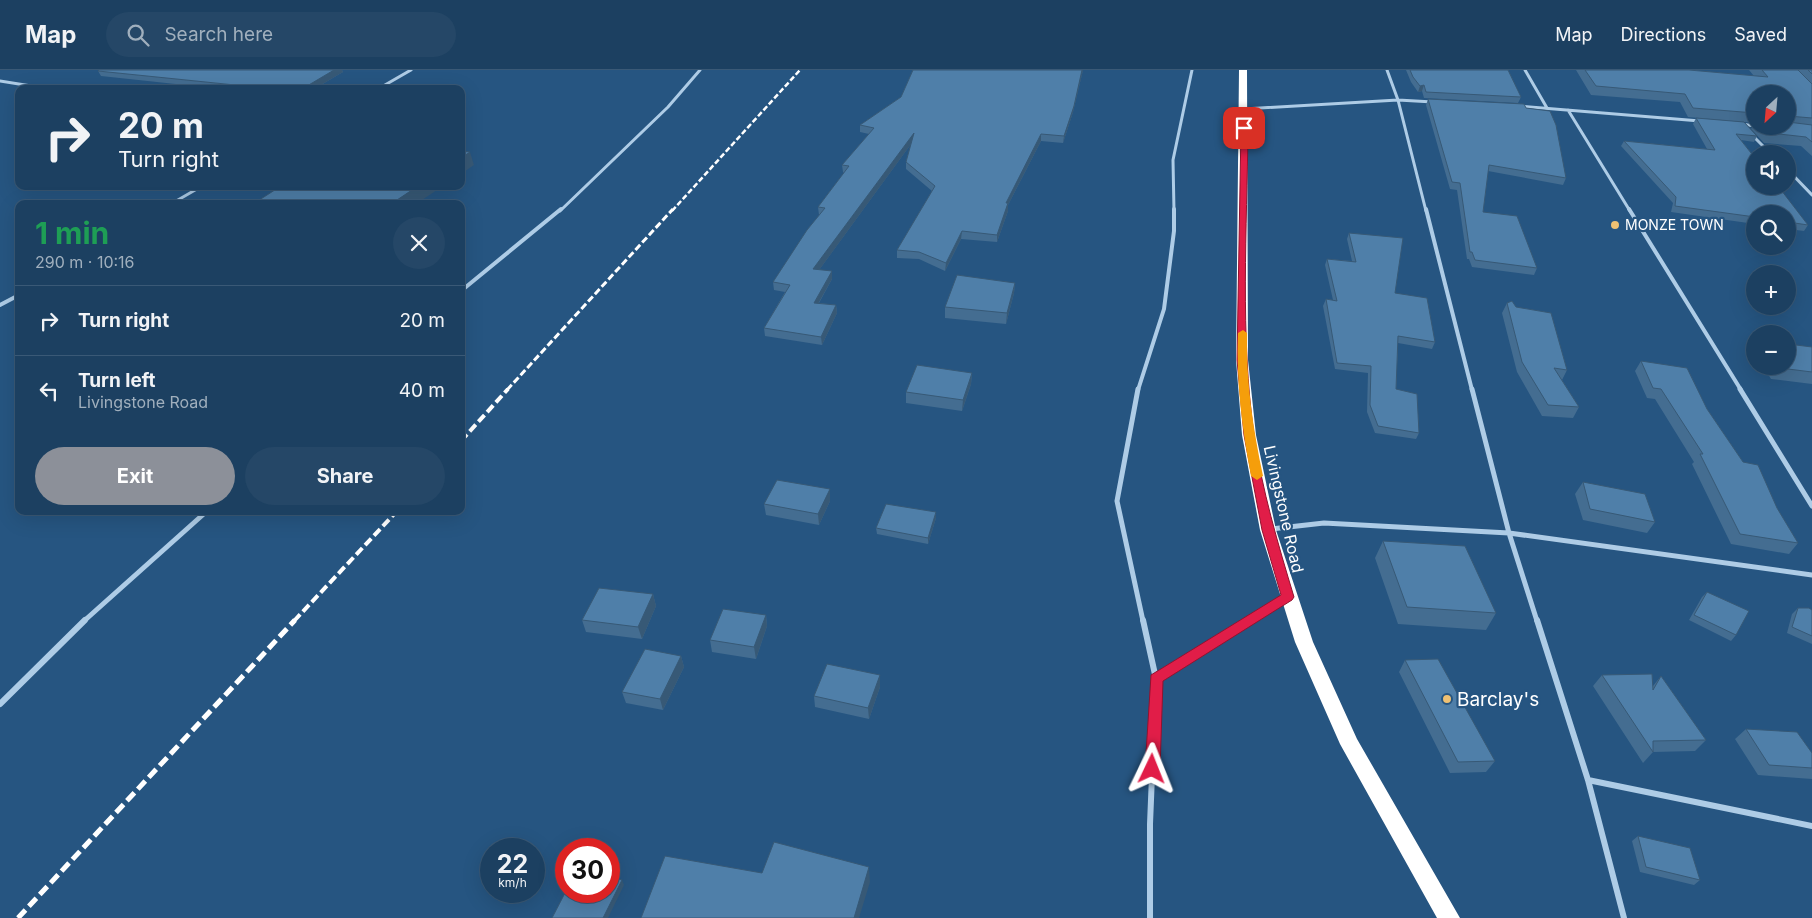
<!DOCTYPE html>
<html lang="en">
<head>
<meta charset="utf-8">
<style>
  :root { --surface:#1c4061; --page:#254767; --text:#f1f3f6; --muted:#a0afbd; --line:#3a5976; --accent:#8c9099 }
  body { margin:0; font-family:Inter,sans-serif; background:var(--page); color:var(--text); height:100vh; display:flex; flex-direction:column; font-size:19px; white-space:nowrap }
  * { box-sizing:border-box; margin:0 }
  p { font-size:16px; color:var(--muted) }
  .icon { flex:none; width:28px; height:28px; fill:none; stroke:currentColor; stroke-width:2; stroke-linecap:round; stroke-linejoin:round }
  .map { position:relative; flex:1; overflow:hidden }
  .details { position:absolute; left:15px; top:130px; width:450px; height:315px; display:flex; flex-direction:column; background:var(--surface); border-radius:10px; box-shadow:0 5px 20px #0002,0 0 0 1px var(--line) }
  .details>* { flex:none }
  .banner { position:absolute; left:15px; top:15px; width:450px; height:105px; border-radius:10px; box-shadow:0 5px 20px #0002,0 0 0 1px var(--line); background:#1c4061; color:var(--text); overflow:hidden }
  .needle { width:32px; rotate:206deg }
  .buttons { position:absolute; left:1746px; top:15px; display:grid; gap:10px }
  .buttons a { display:grid; place-items:center; width:50px; height:50px; border-radius:50%; background:var(--surface); box-shadow:0 5px 20px #0002,0 0 0 1px var(--line); font-size:25px }
  .speed { position:absolute; left:480px; top:768px; display:flex; gap:10px; font-size:25px; font-weight:700; text-align:center }
  .speed>* { display:grid; place-content:center; width:65px; height:65px; border-radius:50%; background:var(--surface); box-shadow:0 5px 20px #0002,0 0 0 1px var(--line); line-height:1 }
  .speed small { font-size:12px; font-weight:400 }
  .speed .limit { border:8px solid #d22; background:#fff; color:#111 }
  .pin { position:absolute; display:grid; place-items:center; width:42px; height:42px; color:#fff; margin:-21px; border-radius:10px; box-shadow:0 2px 8px #0006 }
  .me { position:absolute; width:55px; margin:-28px; rotate:2deg; stroke-linejoin:round; filter:drop-shadow(0 0 4px #0008) }
  .turn { display:flex; align-items:center; gap:18px; height:105px; padding:0 20px; font-size:22px }
  .turn .icon { width:65px; height:65px; stroke-width:2.5 }
  .turn b { display:block; font-size:35px; line-height:42px }
  .round { display:grid; place-items:center; flex:none; width:52px; height:52px; border-radius:26px; background:var(--page) }
  .summary { display:flex; align-items:center; justify-content:space-between; height:85px; padding:0 20px }
  h1 { font-size:30px; font-weight:700; line-height:38px; color:#1e9e55 }
  .cta { display:flex; gap:10px; margin-top:auto; padding:10px 20px }
  .cta a { flex:1; height:58px; border-radius:30px; background:var(--accent); color:#fff; font-size:20px; font-weight:700; line-height:58px; text-align:center }
  .cta a+a { background:var(--page); color:var(--text) }
  ul { padding:0; list-style:none }
  li { display:flex; align-items:center; gap:15px; height:70px; padding:0 20px; border-top:1px solid var(--line) }
  li div { flex:1 }
  li b { display:block; font-size:19px }
  li em { font-style:normal }
  header { display:flex; align-items:center; gap:30px; box-sizing:border-box; height:70px; padding:0 25px; background:var(--surface); border-bottom:1px solid var(--line) }
  header strong { font-size:24px }
  nav { display:flex; gap:28px; margin-inline-start:auto; font-size:18px }
  .search { width:350px; height:45px; background:var(--page); display:flex; align-items:center; gap:12px; box-sizing:border-box; padding:0 18px; border-radius:28px; color:var(--muted); font-size:19px }
  .map>svg:first-child { display:block }
  .lines { fill:none; stroke-linecap:round; stroke-linejoin:round }
  .street-far3 { stroke:#aecce6; stroke-width:3 }
  .street-far2 { stroke:#aecce6; stroke-width:4 }
  .street-far1 { stroke:#aecce6; stroke-width:5 }
  .street { stroke:#aecce6; stroke-width:6 }
  .highway { fill:#fff; fill-rule:evenodd }
  .rail-far3 { stroke:#fff; stroke-width:2.5; stroke-dasharray:5.5 2.5; stroke-linecap:butt }
  .rail-far2 { stroke:#fff; stroke-width:3; stroke-dasharray:7 3; stroke-linecap:butt }
  .rail-far1 { stroke:#fff; stroke-width:4; stroke-dasharray:9 4; stroke-linecap:butt }
  .rail { stroke:#fff; stroke-width:5; stroke-dasharray:11 5; stroke-linecap:butt }
  .wall { fill:#446d91; fill-rule:evenodd }
  .shaded-wall { fill:#375976 }
  .building { fill:#4f7fa9; stroke:#375976 }
  .route { fill:#e11d48; stroke:#92132f }
  .slow { fill:#f59e0b }
  .poi-dot { fill:#efc173; stroke:#265581; stroke-width:2 }
  .labels { text-anchor:middle; stroke-width:4.5; stroke-linejoin:round; paint-order:stroke }
  .far-poi-label { font-size:14px; fill:#fff; stroke:#265581; text-anchor:start }
  .street-label { font-size:16px; fill:#fff; stroke:#265581 }
  .near-poi-label { font-size:19px; fill:#fff; stroke:#265581; text-anchor:start }
</style>
</head>
<body>
<header>
<strong>Map</strong>
<div class="search"><svg class="icon" aria-label="search" viewBox="0 0 24 24"><circle cx="10" cy="10" r="6"/><path d="M15 15l6 6"/></svg>Search here</div>
<nav><a>Map</a><a>Directions</a><a>Saved</a></nav>
</header>
<div class="map">
<svg width="1812" height="848" viewBox="0 0 1812 848">
  <rect width="100%" height="100%" fill="#265581"/>
  <g class="lines">
    <path class="street-far3" d="M1387,0l11,30 28,111
      M1525,0l22,38
      M0,11l50,8
      M378,19l33,-19
      M1519,36l181,15
      M1244,39l154,-9 35,2
      M1568,40l62,101
      M1741,54l14,2
      M1751,64l20,20
      M1788,100l24,25
      M171,134l31,-18
      M560,141l108,-104 32,-37
      M1174,141l-1,-51 19,-90"/>
    <path class="street-far2" d="M1426,139l46,181
      M1629,139l112,181
      M461,221l100,-82
      M0,235l19,-10
      M1138,320l26,-81 10,-78v-22"/>
    <path class="street-far1" d="M1138,319l-21,112 26,120
      M1740,319l72,117
      M1271,459l53,-6 185,10 -37,-144
      M84,551l123,-110
      M1249,551l39,-24
      M1537,551l-28,-88 303,42"/>
    <path class="street" d="M1143,550l13,59
      M1537,550l51,160 36,138
      M0,634l85,-84
      M1588,710l224,46
      M1150,848v-94l6,-145 95,-59"/>
    <path class="highway" d="M1239,0h8l1,290 8,75 20,95 37,112 44,97 103,179h-23l-97,-174 -45,-102 -35,-112 -18,-95 -6,-75z"/>
    <path class="rail-far3" d="M672,141l128,-141"/>
    <path class="rail-far2" d="M507,320l166,-181"/>
    <path class="rail-far1" d="M461,371l47,-52
      M294,551l103,-110"/>
    <path class="rail" d="M18,848l277,-298"/>
  </g>
  <path class="wall" d="M99,0h243l1,2 -29,17h-92l-121,-13 -3,-5z
    M913,0h170l-10,42 -10,31 -22,-2 -33,64v6l-11,31 -36,-3 -16,32 -26,-12 -22,-1v-8l35,-59 -26,-22v-7l5,-18 -92,126 13,9 -13,24 17,2 1,8 -15,32 -57,-9 -1,-8 21,-36 -11,-2 -1,-8 47,-67h-1l-1,-8 26,-34 -1,-1 -1,-7 27,-31 -9,-2v-7l41,-28z
    M1406,0h102l13,27 -3,6 -94,-5 -2,-7 -4,1 -7,-10z
    M1576,0h113l65,6 -5,-6h63v86l-11,-10 -37,-3 -13,-14 4,-6 -67,-6 -8,-15 -89,-7zM1755,24h33v32h-33z
    M1428,29l138,79 -3,7 -75,-14 -5,41 54,56 -3,7 -62,-8 -3,-8h-2l-10,-69 -7,-1 -24,-84z
    M1696,48l61,18 -3,6 -13,-2 67,85 -4,6 -16,-2v-15h-33v10l-84,-12 2,-9 -52,-57 3,-5 83,8 -14,-25z
    M1349,163l46,60 40,49 -3,7 -34,-6 -2,46 23,44 -3,6 -41,-6 -8,-21 1,-39 -33,-4 -12,-63 3,-7 7,1 -8,-35 2,-6 25,2 -5,-22z
    M1015,213l-1,10 -8,31 -61,-6v-11z
    M1507,233l9,4 51,63 -5,10 17,27 -6,11 -31,-2 -25,-44 -15,-59z
    M1812,277v37l-41,-5 -8,-13h25z
    M1641,291l66,48 36,53 34,46 21,35 -9,11 -58,-10 -39,-80 2,-2 -39,-63 -8,-1 -12,-27z
    M972,303l-1,11 -9,27 -56,-8v-11z
    M1583,412l72,40 -8,11 -64,-13 -8,-26z
    M830,431l-11,24 -53,-10 -2,-11z
    M936,442v6l-8,26 -51,-10 -1,-6z
    M1383,471l113,72 -10,17 -88,-6 -23,-66z
    M1707,522l29,43 -5,6 -42,-21 13,-23z
    M653,524l3,12 -14,33 -56,-7 -4,-12z
    M1798,538l14,2v34l-25,-11 5,-19z
    M766,545l1,11 -11,33 -44,-7 -2,-12z
    M681,586l3,11 -21,43 -37,-7 -4,-11z
    M1405,590l90,101 -9,11 -36,1 -51,-101z
    M1602,605l51,11 8,-10 45,64 -11,11 -42,1 -10,11 -50,-77z
    M880,617l-11,32 -54,-12 -1,-11z
    M1746,659l66,24v26l-54,-4 -23,-36z
    M1638,766l62,44 -6,5 -54,-13 -8,-31z"/>
  <path class="shaded-wall" d="M334,0h8l1,2 -29,17h-12z
    M1082,0h1l-10,42 -10,31 1,-7z
    M1424,15l-2,6 -4,1 2,-6z
    M914,63v7l-100,137 -1,-8z
    M1041,64v7l-33,64v6l-11,31v-7l9,-32z
    M470,82l4,13 -13,9v-16z
    M418,116h25l-27,18h-25z
    M962,161l-1,8 -16,32 1,-8z
    M832,201v8l-18,32v-8z
    M1015,213l-1,10 -8,31 1,-11z
    M836,235l1,8 -15,32 -1,-8z
    M972,303l-1,11 -9,27 1,-11z
    M830,419v12l-11,24 -1,-11z
    M936,442v6l-8,26v-6z
    M653,524l3,12 -14,33 -4,-12z
    M766,545l1,11 -11,33 -2,-12z
    M681,586l3,11 -21,43 -3,-11z
    M880,605v12l-11,32 -1,-11z
    M869,797l1,15 -11,36h-5z
    M622,810l2,5 -16,33h-5z"/>
  <path class="building" d="M99,0h235l-32,19h-28l-176,-18z
    M913,0h169l-8,36 -10,30 -23,-2 -35,69h2l-11,32 -35,-4 -16,32 -27,-11 -22,-2 38,-64 -29,-24 8,-29 -101,136 19,2 -18,32 22,2 -15,32 -57,-9 26,-43 -17,-3 34,-52 18,-22 -7,-1 31,-41 -7,-1 32,-37 -14,-3 41,-28z
    M1410,0h98l13,27 -95,-5 -2,-7 -4,1 -7,-9z
    M1585,0h104l79,7 -6,-7h36l14,14v34l-24,-2v-22h-33v19l-62,-5 -8,-14 -89,-8z
    M1808,0h4v4z
    M1428,29l96,5 2,4 24,3 6,14 10,53 -77,-13 -6,47 34,4 20,52 -62,-8 -3,-8h-2l-10,-69 -8,-1z
    M1696,48l48,4 13,14 -21,-2 19,24v28h23l30,39 -20,-3v-8h-33v3l-80,-11 1,-9 -52,-56 91,9z
    M1788,52l24,3v17l-6,-5 -36,-4 -7,-7h25z
    M461,81l9,1 -9,6z
    M281,116h137l-27,18h-138z
    M1349,163l54,5 -8,55 32,5 8,44 -37,-6 -2,53 21,5 2,39 -41,-7 -8,-21 1,-39 -34,-3 -11,-64 11,2 -10,-42 29,3z
    M957,205l58,8 -8,30 -62,-6z
    M1512,231l4,6 35,6 16,57 -13,-2 25,39 -31,-2 -26,-43 -15,-59z
    M1788,274l24,3v25l-32,-4 -2,-2h10z
    M1641,291l46,7 20,41 36,53 15,3 19,43 21,35 -58,-9 -40,-80h3l-42,-65 -8,-1z
    M917,295l55,8 -9,27 -57,-8z
    M777,410l53,9 -12,25 -54,-10z
    M1583,412l62,12 10,28 -65,-13z
    M886,434l50,8 -8,26 -52,-10z
    M1383,471l82,5 31,67 -89,-6z
    M599,518l54,6 -15,33 -56,-7z
    M1707,522l42,19 -13,24 -42,-20z
    M1798,538h11l3,2v26l-20,-9z
    M723,539l43,6 -12,32 -44,-7z
    M645,579l36,7 -21,43 -38,-7z
    M1438,589l57,102 -37,1 -53,-102z
    M827,594l53,11 -12,33 -54,-12z
    M1652,604l1,16 8,-14 45,64 -53,1v11l-51,-77z
    M1746,659l51,3 15,21v15l-43,-3z
    M1638,766l52,12 10,32 -54,-13z
    M774,772l95,25 -15,51h-213l24,-62 97,17z
    M609,806l13,4 -19,38h-51l14,-27h43z"/>
  <path class="route" d="M1244,56l4,2c-1,101 -8,207 6,307 8,55 24,109 40,162l-2,3 -129,81 -3,88 -2,5 -6,2 -5,-2 -2,-5 6,-94 130,-80 -19,-65 -18,-95 -7,-75 4,-232z"/>
  <path class="slow" d="M1243,260l4,3c-1,48 6,96 16,143l-6,4 -6,-4c-9,-47 -15,-95 -13,-143z"/>
  <g class="poi-dot">
    <circle cx="1615" cy="155" r="5"/>
    <circle cx="1447" cy="629" r="5"/>
  </g>
  <g class="labels">
    <g class="far-poi-label">
      <text x="1625" y="160">MONZE TOWN</text>
    </g>
    <g class="street-label">
      <text transform="translate(1284 439) rotate(77)" y="6">Livingstone Road</text>
    </g>
    <g class="near-poi-label">
      <text x="1457" y="636">Barclay's</text>
    </g>
  </g>
</svg>
<div class="buttons">
<a><svg class="needle" viewBox="-14 -14 28 28"><path d="M0-13l5 13h-10z" fill="#e53935"/><path d="M0 13l5-13h-10z" fill="#a0afbd"/></svg></a>
<a><svg class="icon" aria-label="sound" viewBox="0 0 24 24"><path d="M4 9h4l5-4v14l-5-4H4zM17 9q2 3 0 6"/></svg></a>
<a><svg class="icon" aria-label="search" viewBox="0 0 24 24"><circle cx="10" cy="10" r="6"/><path d="M15 15l6 6"/></svg></a>
<a>+</a>
<a>−</a>
</div>
<div class="speed"><div>22<small>km/h</small></div><div class="limit">30</div></div>
<div class="pin" style="left:1244px;top:58px;background:#d93025"><svg class="icon" aria-label="arrive" viewBox="0 0 24 24"><path d="M6 21V4h12l-3 4 3 4H6"/></svg></div>
<svg class="me" style="left:1152px;top:699px" viewBox="-20 -20 40 40"><path d="M0-17L14 15 0 8-14 15z" fill="#e11d48" stroke="#fff" stroke-width="4"/></svg>
<div class="banner">
<div class="turn"><svg class="icon" aria-label="right" viewBox="0 0 24 24"><path d="M7 20v-9h11M14 6l5 5-5 5"/></svg><div><b>20 m</b>Turn right</div></div>
</div>
<section class="details">
<div class="summary"><div><h1>1 min</h1><p>290 m · 10:16</p></div><a class="round"><svg class="icon" aria-label="close" viewBox="0 0 24 24"><path d="M6 6l12 12M18 6L6 18"/></svg></a></div>
<ul>
<li><svg class="icon" aria-label="right" viewBox="0 0 24 24"><path d="M7 20v-9h11M14 6l5 5-5 5"/></svg><div><b>Turn right</b></div><em>20 m</em></li>
<li><svg class="icon" aria-label="left" viewBox="0 0 24 24"><path d="M17 20v-9H6M10 6l-5 5 5 5"/></svg><div><b>Turn left</b><p>Livingstone Road</p></div><em>40 m</em></li>
</ul>
<div class="cta"><a>Exit</a><a>Share</a></div>
</section>
</div>
</body>
</html>
